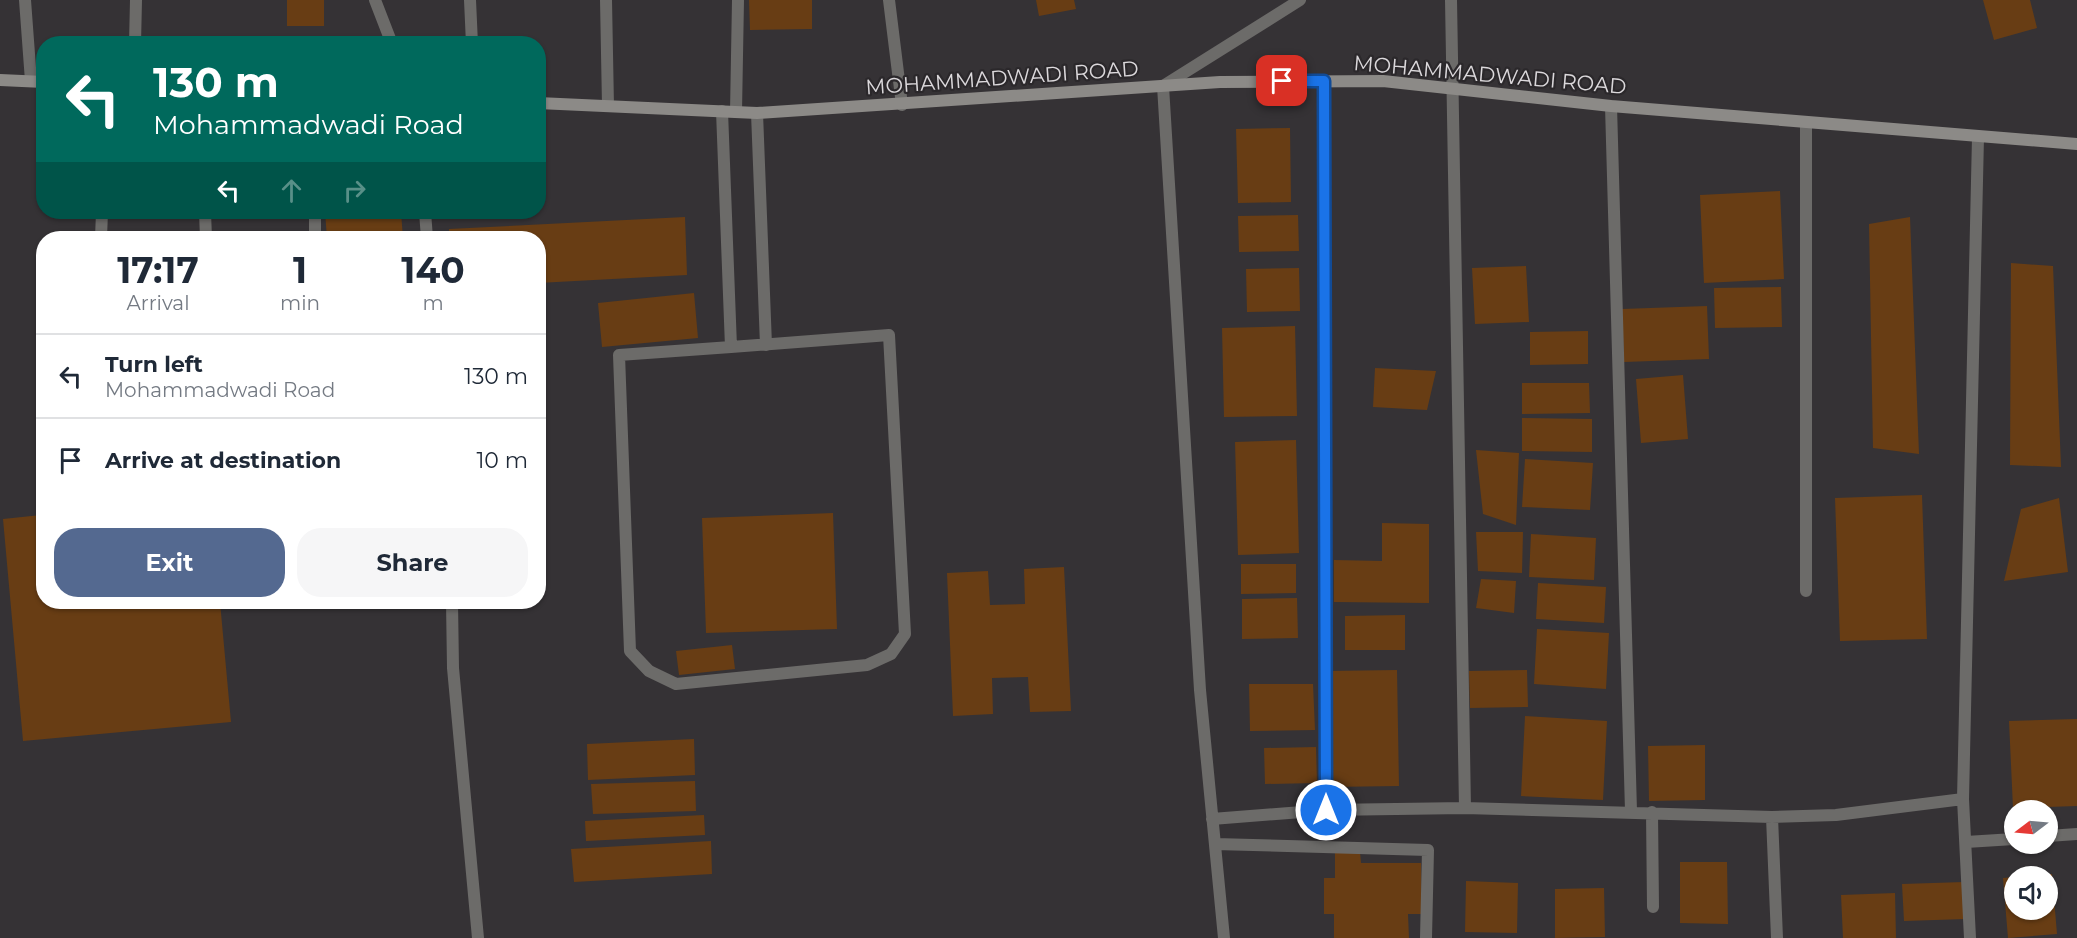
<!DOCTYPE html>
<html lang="en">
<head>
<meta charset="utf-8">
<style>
  :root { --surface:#fff; --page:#f6f6f7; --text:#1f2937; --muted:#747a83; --line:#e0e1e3; --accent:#546990 }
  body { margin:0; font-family:Montserrat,sans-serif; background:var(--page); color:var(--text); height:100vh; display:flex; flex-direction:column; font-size:22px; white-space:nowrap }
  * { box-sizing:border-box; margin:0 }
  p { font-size:20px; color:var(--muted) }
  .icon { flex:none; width:33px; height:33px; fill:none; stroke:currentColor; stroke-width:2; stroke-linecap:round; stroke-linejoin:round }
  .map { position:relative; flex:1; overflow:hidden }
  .sheet { position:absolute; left:36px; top:231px; width:510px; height:378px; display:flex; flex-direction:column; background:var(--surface); border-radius:24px; box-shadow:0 2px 4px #0004 }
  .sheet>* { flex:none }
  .hud { position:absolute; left:36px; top:36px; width:510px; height:183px; border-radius:24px; box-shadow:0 2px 4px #0004; background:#00695c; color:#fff; overflow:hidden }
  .needle { width:39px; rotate:254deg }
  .buttons { position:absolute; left:2004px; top:800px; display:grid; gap:12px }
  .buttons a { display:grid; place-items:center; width:54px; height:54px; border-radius:50%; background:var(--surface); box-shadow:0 2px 4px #0004; font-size:30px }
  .pin { position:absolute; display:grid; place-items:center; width:51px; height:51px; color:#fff; margin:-26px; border-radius:12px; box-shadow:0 3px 9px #0006 }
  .me { position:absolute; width:66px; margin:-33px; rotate:0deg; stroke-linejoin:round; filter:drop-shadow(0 0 4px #0008) }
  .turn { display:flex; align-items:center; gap:21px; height:126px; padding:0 18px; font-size:27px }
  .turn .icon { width:78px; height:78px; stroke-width:2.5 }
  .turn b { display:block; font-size:42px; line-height:51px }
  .lanes { display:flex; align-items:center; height:57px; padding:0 18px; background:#0003; justify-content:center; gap:30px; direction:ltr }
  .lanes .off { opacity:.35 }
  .eta { display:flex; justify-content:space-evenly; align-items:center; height:102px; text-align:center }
  .eta b { font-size:36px; font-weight:700; line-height:42px }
  .primary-button { display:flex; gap:12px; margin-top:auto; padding:12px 18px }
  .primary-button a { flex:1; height:69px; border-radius:24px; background:var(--accent); color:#fff; font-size:24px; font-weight:700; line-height:69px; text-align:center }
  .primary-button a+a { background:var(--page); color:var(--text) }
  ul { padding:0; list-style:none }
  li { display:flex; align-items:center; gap:18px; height:84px; padding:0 18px; border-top:2px solid var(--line) }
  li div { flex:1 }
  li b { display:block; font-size:22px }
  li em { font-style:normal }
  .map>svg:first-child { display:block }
  .building { fill:#683d14 }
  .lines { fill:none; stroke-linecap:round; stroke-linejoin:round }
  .service { stroke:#6c6b69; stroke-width:12 }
  .minor { stroke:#6c6b69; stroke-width:12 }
  .secondary { stroke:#8c8a87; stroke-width:12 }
  .route-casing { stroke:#114b97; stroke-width:15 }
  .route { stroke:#1a73e8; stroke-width:10 }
  .labels { text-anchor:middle; stroke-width:4.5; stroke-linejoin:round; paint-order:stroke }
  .street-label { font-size:21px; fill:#dbd8db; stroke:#2b282b }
</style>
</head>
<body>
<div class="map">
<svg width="2077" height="938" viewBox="0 0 2077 938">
  <rect width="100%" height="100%" fill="#353235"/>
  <path class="building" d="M287,0h37v26h-37z
    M749,0h63v29l-62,1z
    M1036,0h38l2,9 -37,7z
    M1983,0h47l7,28 -43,12z
    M1290,128l1,74 -53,1 -2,-74z
    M1780,191l4,88 -80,4 -4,-88z
    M325,212h76l2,26h-76z
    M1298,215l1,36 -60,1 -1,-36z
    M685,217l2,58 -149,8v-45h-89v-9z
    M1910,217l9,237 -46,-6 -4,-224z
    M2011,263l42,3 8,201 -51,-2z
    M1526,266l3,56 -54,2 -3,-56z
    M1299,268l1,43 -53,1 -1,-43z
    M1781,287l1,40 -67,1 -1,-40z
    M694,293l4,45 -96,9 -4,-44z
    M1707,306l2,53 -85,3 -2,-53z
    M1295,326l2,90 -73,1 -2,-89z
    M1588,331v33l-58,1v-33z
    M1375,368l61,3 -9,39 -54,-3z
    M1683,375l5,64 -47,4 -5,-64z
    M1522,383h67l1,30 -68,1z
    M1522,418l70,1v33l-70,-1z
    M1296,440l3,113 -61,2 -3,-113z
    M1476,450l43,3 -3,72 -33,-11z
    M1525,459l68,4 -3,47 -68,-3z
    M44,466v136h176l11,120 -208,19 -20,-222 38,-4 -5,-48z
    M1922,495l5,144 -87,2 -5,-143z
    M2059,498l9,74 -64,9 17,-72z
    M833,513l4,116 -131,4 -4,-115z
    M1382,523l47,1v79l-95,-1v-42l48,1z
    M1476,532h47l-1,41 -44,-2z
    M1531,534l65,4 -2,42 -65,-3z
    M1241,564h55v29l-55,1z
    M1064,567l7,144 -41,1 -2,-35 -36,1 1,36 -40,2 -6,-143 41,-2 2,34 35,-1 -1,-35z
    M1481,579l35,2 -2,32 -38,-5z
    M1538,583l68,4 -2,36 -68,-4z
    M1297,598l1,40 -56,1v-40z
    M1405,615v35h-60v-34z
    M1537,629l72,4 -3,56 -72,-5z
    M732,645l3,24 -56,6 -3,-24z
    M1397,670l2,116 -70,1 -2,-116z
    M1527,670l1,37 -58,1 -1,-37z
    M1249,684h64l2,46 -65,1z
    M1525,716l82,5 -4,79 -82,-4z
    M2077,719v87l-64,2 -4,-87z
    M694,739l1,36 -107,5 -1,-36z
    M1705,745v55l-56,1 -1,-55z
    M1316,747l1,36 -52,1 -1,-36z
    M695,781l1,30 -103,3 -2,-30z
    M704,815l1,20 -119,6 -1,-20z
    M711,841l1,33 -138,8 -3,-33z
    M1335,852h25l1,11h60l1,51h-14l1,24h-75v-24h-10v-36h11z
    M1680,862h47l1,62 -48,-1z
    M2048,874h4l5,60 -49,4 -5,-60 11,-1v32h34z
    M1466,881l52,2 -1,50 -52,-1z
    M1964,882l2,37 -62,2 -2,-37z
    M1604,888l1,49 -50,1v-49z
    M1895,893l1,45h-53l-2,-43z"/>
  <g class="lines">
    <path class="service" d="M25,0l6,81
      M722,111l9,236 158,-12 16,299 -14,20 -24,11 -191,19 -27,-13 -19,-20 -11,-296 112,-8
      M757,113l9,232
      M315,212v26"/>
    <path class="minor" d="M375,0l17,44
      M470,0l2,44
      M606,0l2,106
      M889,0l13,105
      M1451,0l14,808
      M135,44l1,-44
      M1324,81l3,729
      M1611,106l20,705
      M736,112l2,-112
      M1806,122v469
      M205,212l1,26
      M425,212l2,26
      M101,238l1,-26
      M452,602l1,66 25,270
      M1652,812l1,95
      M1772,817l5,121
      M1212,819l115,-9 138,-2 307,9 64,-2 127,-16
      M2048,836l29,-2
      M1966,842l48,-3
      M1215,844l213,6 -2,88
      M1224,938l-24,-248 -37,-604 137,-86
      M1970,938l-7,-139 15,-662"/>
    <path class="secondary" d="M0,80l44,2
      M538,103l219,10 463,-31 163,-1 228,25 466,38"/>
  </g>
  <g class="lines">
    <defs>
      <path id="route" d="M1282,81h42l2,729"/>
    </defs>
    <use href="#route" class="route-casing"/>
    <use href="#route" class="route"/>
  </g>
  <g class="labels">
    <g class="street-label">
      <text transform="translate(1490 75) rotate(5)" y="7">MOHAMMADWADI ROAD</text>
      <text transform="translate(1002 78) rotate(-4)" y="7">MOHAMMADWADI ROAD</text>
    </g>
  </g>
</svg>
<div class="buttons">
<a><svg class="needle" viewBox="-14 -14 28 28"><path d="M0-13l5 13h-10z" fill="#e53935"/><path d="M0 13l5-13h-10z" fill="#747a83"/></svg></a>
<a><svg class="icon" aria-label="sound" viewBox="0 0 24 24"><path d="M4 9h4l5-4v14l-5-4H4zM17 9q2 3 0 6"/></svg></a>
</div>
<div class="pin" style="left:1282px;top:81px;background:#d93025"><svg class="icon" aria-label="arrive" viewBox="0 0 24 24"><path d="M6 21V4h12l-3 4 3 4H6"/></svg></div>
<svg class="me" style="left:1326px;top:810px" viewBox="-20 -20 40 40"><circle r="17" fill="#1a73e8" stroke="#fff" stroke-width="3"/><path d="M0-11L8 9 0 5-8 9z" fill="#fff"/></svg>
<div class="hud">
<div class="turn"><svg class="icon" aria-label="left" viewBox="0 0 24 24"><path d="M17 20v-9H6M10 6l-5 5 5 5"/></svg><div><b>130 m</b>Mohammadwadi Road</div></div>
<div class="lanes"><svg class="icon" aria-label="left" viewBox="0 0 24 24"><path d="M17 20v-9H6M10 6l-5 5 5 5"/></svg><svg class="icon off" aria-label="ahead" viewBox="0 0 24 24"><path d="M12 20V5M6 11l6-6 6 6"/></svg><svg class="icon off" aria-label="right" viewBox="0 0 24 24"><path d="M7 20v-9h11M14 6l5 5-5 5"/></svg></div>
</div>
<section class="sheet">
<div class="eta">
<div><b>17:17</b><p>Arrival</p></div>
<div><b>1</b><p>min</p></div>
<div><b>140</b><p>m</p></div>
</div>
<ul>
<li><svg class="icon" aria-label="left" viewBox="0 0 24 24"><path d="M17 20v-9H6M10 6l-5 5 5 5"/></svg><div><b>Turn left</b><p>Mohammadwadi Road</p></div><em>130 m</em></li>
<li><svg class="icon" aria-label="arrive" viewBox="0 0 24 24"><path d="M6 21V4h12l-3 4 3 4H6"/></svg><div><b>Arrive at destination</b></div><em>10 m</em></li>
</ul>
<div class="primary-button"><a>Exit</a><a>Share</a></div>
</section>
</div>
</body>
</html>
